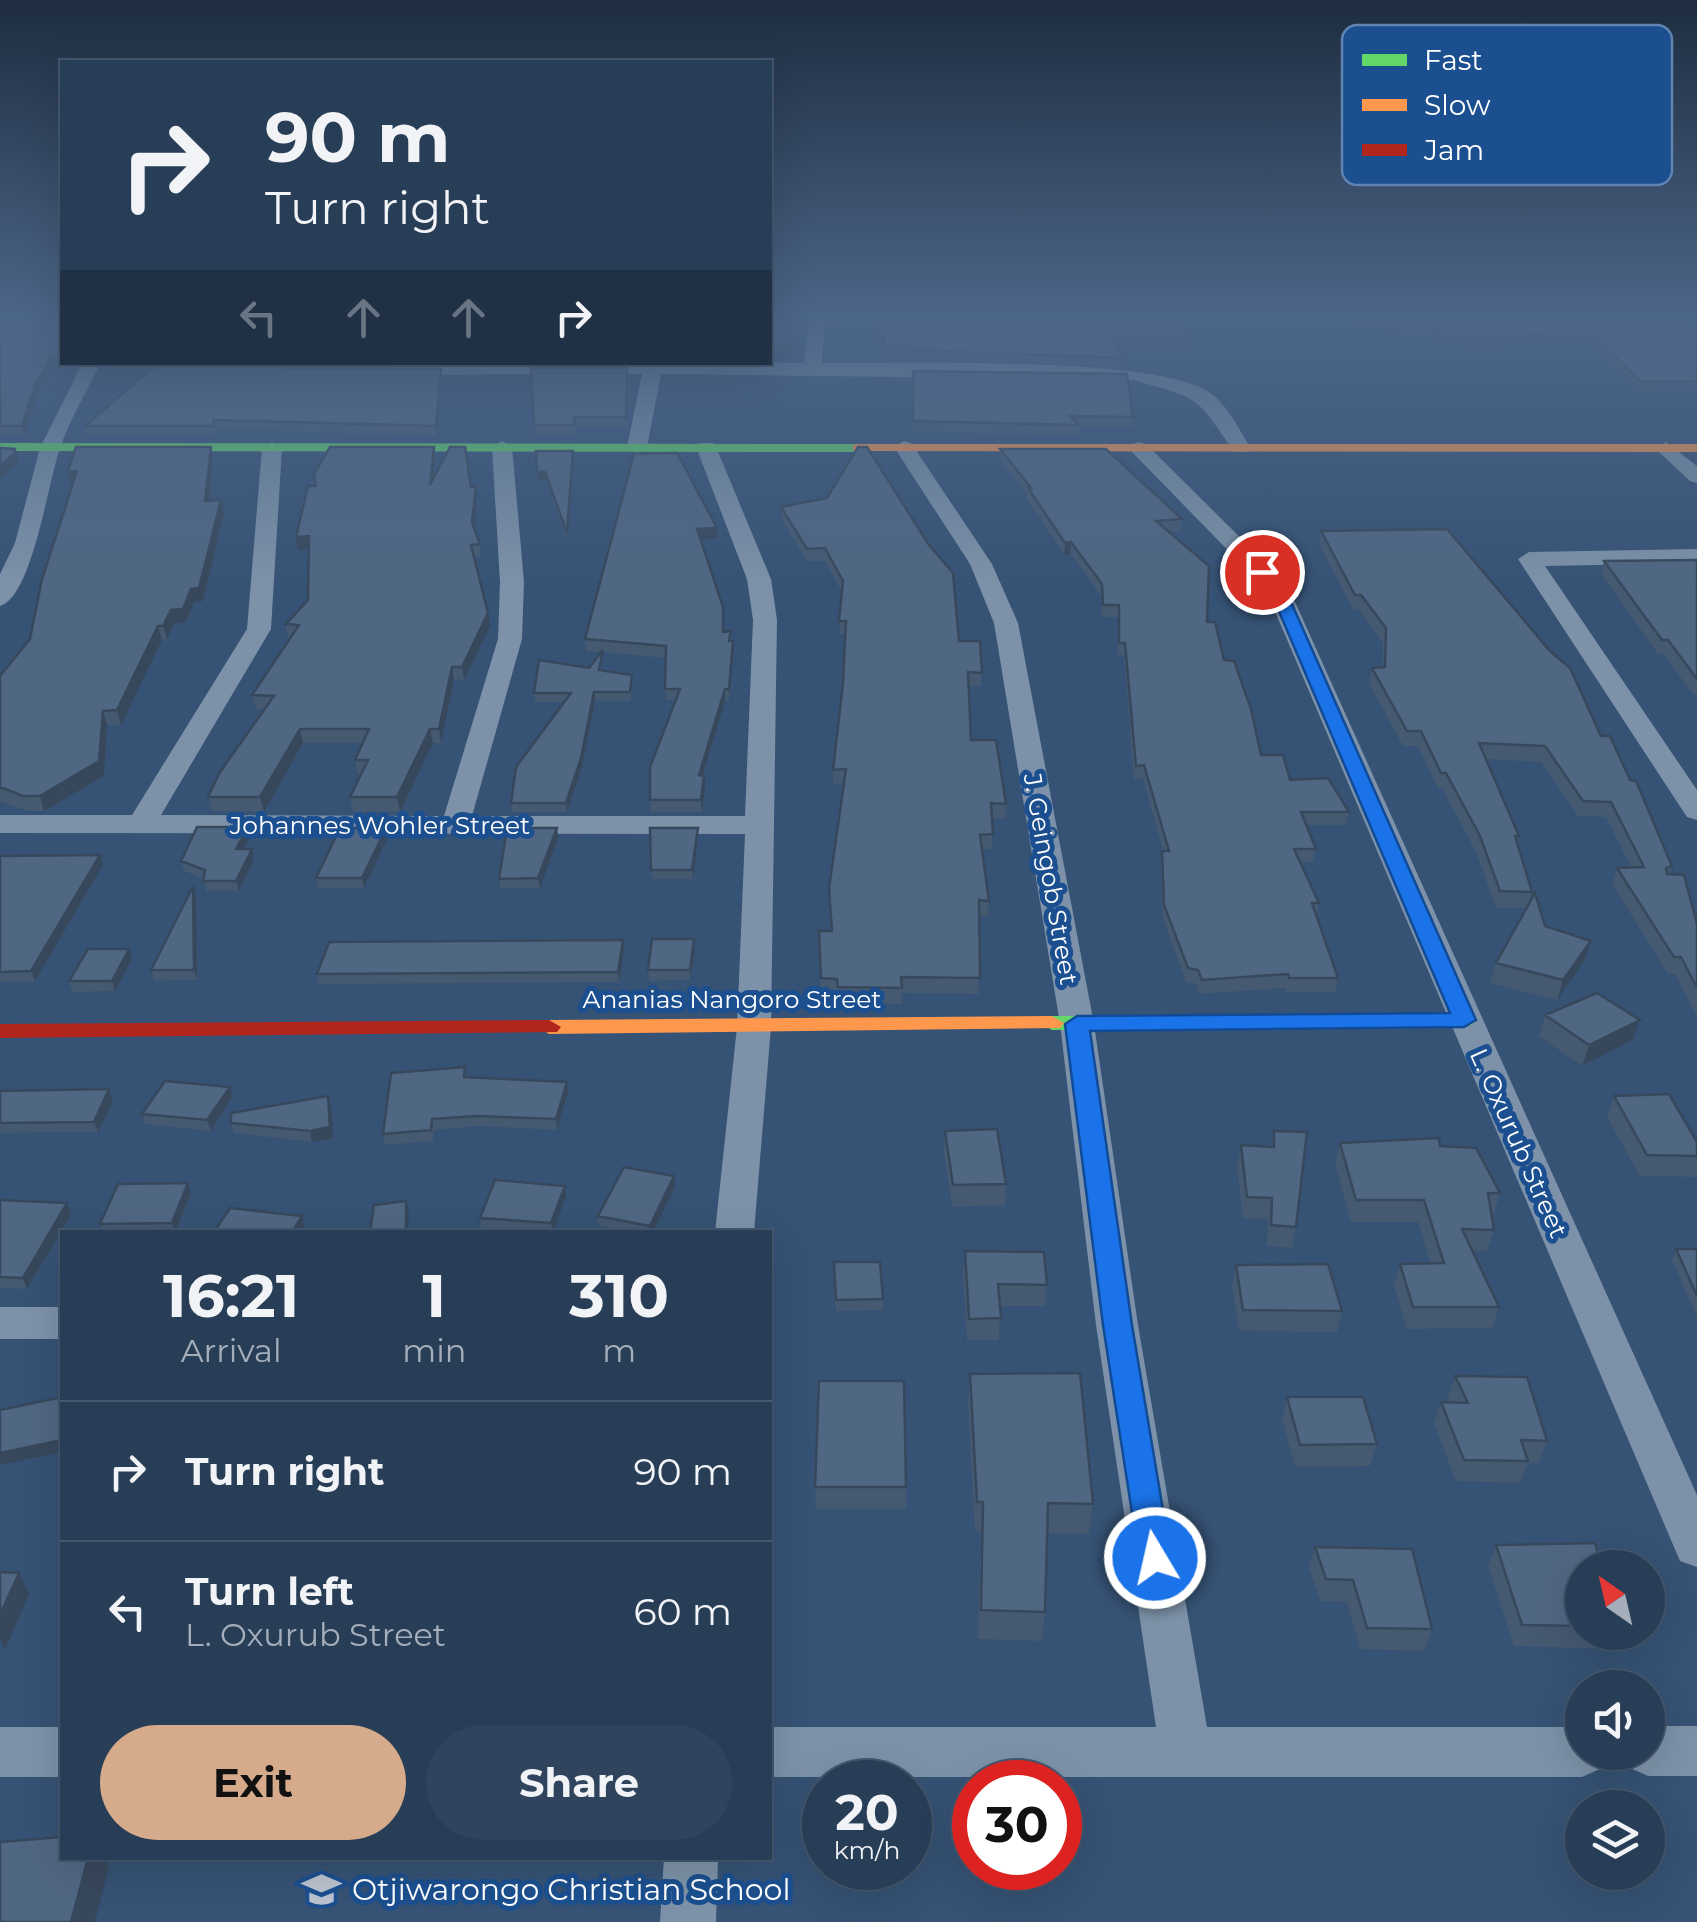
<!DOCTYPE html>
<html lang="en">
<head>
<meta charset="utf-8">
<style>
  :root { --surface:#283e57; --page:#30455d; --text:#f1f3f6; --muted:#a5aeba; --line:#44576d; --accent:#d6ab8b }
  body { margin:0; font-family:Montserrat,sans-serif; background:var(--page); color:var(--text); height:100vh; display:flex; flex-direction:column; font-size:38px; white-space:nowrap }
  * { box-sizing:border-box; margin:0 }
  p { font-size:32px; color:var(--muted) }
  .icon { flex:none; width:55px; height:55px; fill:none; stroke:currentColor; stroke-width:2; stroke-linecap:round; stroke-linejoin:round }
  .map { position:relative; flex:1; overflow:hidden }
  .details { position:absolute; left:60px; top:1230px; width:712px; height:630px; display:flex; flex-direction:column; background:var(--surface); border-radius:0px; box-shadow:0 10px 40px #0002,0 0 0 2px var(--line) }
  .details>* { flex:none }
  .guide { position:absolute; left:60px; top:60px; width:712px; height:305px; border-radius:0px; box-shadow:0 10px 40px #0002,0 0 0 2px var(--line); background:#283e57; color:var(--text); overflow:hidden }
  .needle { width:65px; rotate:326deg }
  .tools { position:absolute; left:1565px; top:1550px; display:grid; gap:20px }
  .tools a { display:grid; place-items:center; width:100px; height:100px; border-radius:50%; background:var(--surface); box-shadow:0 10px 40px #0002,0 0 0 2px var(--line); font-size:50px }
  .speed { position:absolute; left:802px; top:1760px; display:flex; gap:20px; font-size:50px; font-weight:700; text-align:center }
  .speed>* { display:grid; place-content:center; width:130px; height:130px; border-radius:50%; background:var(--surface); box-shadow:0 10px 40px #0002,0 0 0 2px var(--line); line-height:1 }
  .speed small { font-size:25px; font-weight:400 }
  .speed .limit { border:15px solid #d22; background:#fff; color:#111 }
  .pin { position:absolute; display:grid; place-items:center; width:85px; height:85px; color:#fff; margin:-42px; border:5px solid #fff; border-radius:50%; box-shadow:0 2px 10px #0007 }
  .me { position:absolute; width:110px; margin:-55px; rotate:351deg; stroke-linejoin:round; filter:drop-shadow(0 0 8px #0008) }
  .turn { display:flex; align-items:center; gap:35px; height:210px; padding:0 40px; font-size:45px }
  .turn .icon { width:130px; height:130px; stroke-width:2.5 }
  .turn b { display:block; font-size:70px; line-height:85px }
  .lanes { display:flex; align-items:center; height:95px; padding:0 40px; background:#0003; justify-content:center; gap:50px; direction:ltr }
  .lanes .off { opacity:.35 }
  .eta { display:flex; justify-content:space-evenly; align-items:center; height:170px; text-align:center }
  .eta b { font-size:60px; font-weight:700; line-height:70px }
  .cta { display:flex; gap:20px; margin-top:auto; padding:20px 40px }
  .cta a { flex:1; height:115px; border-radius:60px; background:var(--accent); color:#111; font-size:40px; font-weight:700; line-height:115px; text-align:center }
  .cta a+a { background:var(--page); color:var(--text) }
  ul { padding:0; list-style:none }
  li { display:flex; align-items:center; gap:30px; height:140px; padding:0 40px; border-top:2px solid var(--line) }
  li div { flex:1 }
  li b { display:block; font-size:38px }
  li em { font-style:normal }
  .map>svg:first-child { display:block }
  .lines { fill:none; stroke-linecap:round; stroke-linejoin:round }
  .lane { fill:#7d92a8; fill-rule:evenodd }
  .street { fill:#7d92a8; fill-rule:evenodd }
  .fast { fill:#63d668; fill-rule:evenodd }
  .slow { fill:#ff974d; fill-rule:evenodd }
  .jam { fill:#b3261e; fill-rule:evenodd }
  .wall { fill:#455971 }
  .shaded-wall { fill:#38485c }
  .building { fill:#506783; stroke:#38485c; stroke-width:2.5 }
  .route { fill:#1a73e8; stroke:#114b97; stroke-width:2.5 }
  .labels { text-anchor:middle; stroke-width:10; stroke-linejoin:round; paint-order:stroke }
  .street-label { font-size:25px; fill:#fff; stroke:#1b4f8f }
  .near-poi-label { font-size:30px; fill:#fff; stroke:#1b4f8f; text-anchor:start }
  .key { fill:#1b4f8f; stroke:#5f84b1; stroke-width:2.5 }
  .key-label { font-size:28px; fill:#fff }
</style>
</head>
<body>
<div class="map">
<svg width="1697" height="1922" viewBox="0 0 1697 1922">
  <rect width="100%" height="100%" fill="#365274"/>
  <g class="lines">
    <path class="lane" d="M893,320l4,2 -1,2 -79,1 -4,-2 4,-2z"/>
    <path class="street" d="M809,317h16l-3,46c76,1 336,-8 388,30 18,12 29,37 41,55l-3,4h-14c-39,-58 -33,-52 -100,-72l-473,-6 -14,73 -10,6 -10,-6 15,-73 -246,1 -9,-5 9,-5 408,-2z
      M1411,317h194l-8,5 -83,8 -95,-8z
      M83,362h18c-14,29 -31,57 -41,86 -11,30 -28,150 -60,158v-32l15,-31 25,-95z
      M502,441l10,6 12,135 -2,57 -50,177h273l8,-196 -6,-41 -51,-132 3,-4h14l3,4 55,132 6,41 -6,407 -17,205h-39l22,-205 8,-193 -745,-1v-18h132l115,-186 15,-181 10,-6 10,6 -11,181 -110,186 283,1 54,-177 2,-57 -8,-135z
      M904,441l7,2 81,121 26,59 76,401 44,301 69,402h375v25h26l-8,17 -18,8h-812v-50h386l-60,-402 -36,-301 -66,-401 -24,-59 -76,-117z
      M1139,442l7,2 124,123 25,35 402,893v72l-17,-6 -6,-14 -403,-945 -17,-25 -122,-125v-8z
      M1666,442l31,24v17l-7,-2 -31,-29 -3,-4z
      M1697,549v14l-152,3 152,224v30l-10,-3 -4,-6 -165,-252 11,-7z
      M0,1307h62v32h-62z
      M1648,1726h49v50h-49l-18,-8 -7,-16h25z
      M0,1727h62v50h-62z
      M664,1858h54l-2,64h-56z"/>
    <path class="fast" d="M0,443l858,1 7,4 -7,4 -858,-1z
      M1464,1013l12,7 -4,5 -420,5 -12,-7 12,-7z"/>
    <path class="slow" d="M858,444h839v8l-844,-1v-6z
      M1052,1016l12,7 -4,5 -511,6 -12,-7 12,-7z"/>
    <path class="jam" d="M549,1020l12,7 -4,5 -557,6v-14z"/>
  </g>
  <path class="wall" d="M0,317h62v45h18l-4,5 -23,-1 -16,30 -12,39h-25z
    M770,317l34,9 -14,27h-20z
    M1312,317h108l96,8 181,-8v73l-58,1 -53,-51 -117,7 -4,-4z
    M1086,318l102,20 -1,9h-71l6,11v9l-210,-8v-4l-27,1 -3,-18h-7l-1,-11z
    M101,362h172l13,7 156,9 -5,58 -221,-7 -1,6h-128l-2,-9 67,-57 -50,-2z
    M531,368h96v59h-51l-1,9h-40z
    M913,371l220,46 -1,10h-52l-1,9 -166,-5z
    M211,447l2,12 -3,42 11,-1 3,13 -21,88 -9,1 -8,20 -12,2 -7,15 -5,1 -41,85h-14l-3,51 -60,35h-16l-28,-10v-125l30,-37 43,-154h-2z
    M1000,449l182,70 -1,12h-13l56,129 37,95 29,25 59,32 -3,13h-40l10,24 -3,13 -13,1 19,40 -2,13 21,62 -3,14h-49v-4l-87,6 -3,-10 -10,-2 -23,-63 -2,-55 2,-13 -20,-73 -9,1 -10,-124h-6v-38h-16l-1,-21 -30,-42 -7,1 -37,-56v-4l-27,-36z
    M536,451l37,8 -6,82 -21,-62 -8,1z
    M634,454l83,74v10l-17,2 23,92 8,-1 2,22 -4,48h-4l-22,75 2,12 -3,24h-51l-1,-12 25,-100h-9l-1,-42 -62,-6 -2,18 31,14 -1,17h-36l-13,66 -15,45h-55l-1,-9 53,-101h-29l-1,-9 55,-25 12,-16 -15,-1 -1,-12z
    M435,459l-1,20 37,8 6,12 -3,30 6,15 1,13h-7l16,69 -26,54h-10l-13,63h-8l-33,69h-47l-3,-15 11,-23h-3l-3,-14 7,-17h-59l-39,69 -52,-1 -4,-14 56,-88h-8l-4,-14 39,-57h-3l-2,-14 22,-24 1,-51 -11,1 18,-64z
    M781,507l178,134 23,32 -1,13h-13l3,54 35,64 -1,15 -13,-1v31h-10l7,52 -1,15h-9v78l-77,-1v11l-64,-1 -1,-8 -16,-1 -2,-63h12l-2,-43 15,-105 -11,1v-14l10,-87 3,-49h-7l3,-42 -17,-31h-18l-25,-41z
    M1321,531l280,205 29,44 42,86 -3,8 28,50v92l-22,-42h-7l-56,-90 5,-16 14,-1 -25,-50 -28,-1 -37,-54 -55,-3 33,77 -2,6 15,50 -3,12 16,22 39,35 -27,39 -67,-17 6,-20 31,-55h-31l-20,-56 -34,-64h-4l-20,-42h-15l-34,-63 3,-15 11,-1v-24l-24,-33 -6,-1 -34,-65z
    M1697,560v134h-4l-30,-40h-5l-57,-80 3,-13z
    M248,827l2,10 -7,12h9l2,10 -15,32h-33l-3,-13 -19,-7 -3,-10z
    M557,828l1,10 -18,50h-40l-1,-9z
    M698,828v10l-5,41h-41l-1,-9z
    M388,837l-24,51h-46l-2,-10z
    M100,855l3,10 -68,116 -35,1v-126z
    M193,886l3,10 1,84 -43,1 -3,-11z
    M695,949l-5,31 -41,1 -1,-11z
    M624,950l-5,32 -300,2 -2,-10z
    M132,959l-17,32 -43,1 -3,-11z
    M1545,1015l88,25 -51,26 -43,-30z
    M465,1067l1,10 101,5 1,10 -11,38 -79,-4 -44,4 -1,11 -48,4 -2,-11z
    M230,1087l2,10 -21,34 -66,-7 -3,-10z
    M109,1089l4,11 -15,32 -98,1v-42z
    M328,1096l3,11 2,31 -21,4 -78,-9 -3,-10z
    M1614,1096l83,46v35l-57,-1 -33,-59z
    M945,1131l61,53 -1,21 -53,2 -8,-55z
    M1274,1131l22,96 -4,21 -25,-2 1,-27 -25,-1 -6,-52 4,-21 30,1z
    M1340,1143l100,3 60,47 -6,21h-3l3,16 -7,21h-14l26,56 -7,21 -85,1 -13,-43 6,-22h31l-13,-42h-67l-16,-58z
    M188,1183l3,11 -15,38h-73l-3,-8z
    M565,1186l1,10 -13,36 -72,-4 -1,-10z
    M675,1187l-22,45h-23l-31,-6 -1,-10z
    M0,1200l71,14 -44,75 -27,-1z
    M1676,1249h21v68l-25,-57z
    M965,1251l82,34 -2,21h-45l-1,34h-32l-4,-67z
    M834,1262l49,37v11l-47,1z
    M1236,1265l106,46 -5,21 -98,-1 -7,-45z
    M970,1374l123,130 -4,30 -42,-1 -2,79 -3,29 -64,-2 3,-108h-6l-7,-128z
    M1455,1376l92,65 -8,22h-11l-8,20 -64,-2 -22,-57 7,-22 9,1 -2,-5z
    M1287,1397l90,47 -7,22 -75,1 -13,-48z
    M815,1487h91v22h-90z
    M1496,1545l86,23v64h36l-7,17 -97,-3 -26,-80z
    M1315,1547l117,82 -8,22 -64,-2 -13,-47 -27,-1 -11,-33z"/>
  <path class="shaded-wall" d="M804,317v9l-14,27 -1,-8z
    M51,358l2,8 -16,30 -12,39 -3,-9 12,-39z
    M441,369l1,9 -5,58 -1,-10z
    M211,447l2,12 -5,55 -3,-13z
    M434,447l1,12 -3,38 -2,-12z
    M15,449l3,10 -1,5 -17,14v-12z
    M77,471l3,13 -9,1 -4,-13z
    M537,472h8l1,7 -8,1z
    M476,486l1,13 -3,35 -2,-12z
    M221,500l3,13 -21,88 -9,1 -8,20 -12,2 -7,15 -4,-13 8,-16 20,-21z
    M717,528v10l-20,2v-11z
    M309,536l2,13 -13,1 -2,-13z
    M1071,542v12l-7,1 1,-12z
    M488,613l2,13 -26,54 -2,-13z
    M158,626l4,14 -41,85 -4,-15z
    M733,641v12l-4,48v-12z
    M452,667l2,13 -13,63 -2,-14z
    M725,689v12l-26,87v-13z
    M594,692l1,9 -13,66 -15,45 -1,-9z
    M103,711l4,14 -3,51 -60,35 -4,-15z
    M300,729l3,14 -39,69 -4,-15z
    M430,729l3,14 -33,69 -3,-15z
    M704,776l1,12 -3,24 -1,-12z
    M248,827l2,10 -12,22 -2,-10z
    M386,828l2,9 -24,51 -2,-10z
    M557,828l1,10 -18,50 -2,-10z
    M698,828v10l-5,41 -1,-9z
    M252,849l2,10 -15,32 -3,-10z
    M100,855l3,10 -68,116 -4,-10z
    M193,886l3,10 1,84 -3,-10z
    M694,939l1,10 -5,31v-10z
    M623,940l1,10 -5,32 -1,-10z
    M1591,941l-7,20 -27,39 6,-20z
    M129,949l3,10 -17,32 -3,-10z
    M1640,1020l-7,20 -51,26 7,-21z
    M567,1082l1,10 -11,38 -1,-11z
    M230,1087l2,10 -21,34 -4,-11z
    M109,1089l4,11 -15,32 -4,-10z
    M328,1096l3,11 2,31 -21,4 -2,-11z
    M674,1176l1,11 -22,45h-3v-6z
    M188,1183l3,11 -16,38 -3,-9z
    M565,1186l1,10 -13,36 -2,-9z
    M406,1201l3,11 -1,20h-2z
    M67,1203l4,11 -44,75 -4,-11z
    M302,1216l2,10 -3,6h-9z
    M62,1440v12l-62,13v-12z
    M19,1573l10,21 -24,56 -5,-10v-25z
    M88,1858h17l4,8 -14,56h-24z"/>
  <path class="building" d="M0,317h62v41h-11l-17,29 -12,39h-22z
    M770,317h34l-15,28 -19,-1z
    M934,317h111l1,4 42,-4h90l10,21 -77,1 11,19 -210,-8v-3h-27l-3,-18h-7v-10z
    M1364,317h56l96,8 84,-8h97v64l-56,1 -53,-51 -117,8 -4,-5z
    M159,362h115l12,7h155l-5,57 -222,-6 -1,6h-128z
    M531,368h96l-1,49h-51l-1,8h-40z
    M913,371l214,3 6,43 -63,-1 10,9 -167,-4z
    M76,447h135l-6,54 16,-1 -22,88 -8,1 -8,20 -12,1 -8,16h-5l-41,84 -14,1 -4,50 -59,35h-17l-23,-9v-111l30,-37 12,-60 35,-108 -10,1z
    M330,447h104l-4,38 20,-38h15l6,40 5,-1 -4,36 8,22 -9,1 17,68 -26,54h-10l-13,62h-9l-33,68h-47l18,-37h-13l14,-31h-69l-40,68h-52l12,-25 54,-76 -22,-1 47,-70 -13,-1 22,-24 1,-64 -13,1 12,-51h8l-2,-12z
    M858,447h9l62,98 24,28 6,68h21l2,32 -14,-1 3,68h25l10,64 -15,-1 2,31 -13,1 9,66 -10,-1 1,78 -79,-1 1,11 -64,-1 -1,-8 -16,-1 -2,-47h13l-3,-43 17,-119 -13,1 10,-87 3,-62h-7l4,-40 -18,-33 -18,1 -26,-42 46,-9z
    M0,448l15,1 -1,5 -14,12z
    M1000,449h106l76,70 -26,2 53,45 -2,56h8l9,38 10,1 17,48 10,46h22l7,25 38,-2 21,34h-48l15,37h-22l25,54h-7l26,75h-49l-1,-4 -86,6 -4,-10 -10,-2 -24,-63 -2,-54h7l-25,-86 -8,1 -11,-123h-6v-38h-16l-1,-21 -31,-42 -6,1 -37,-55h3z
    M536,451h37l-6,82 -22,-61h-8z
    M677,453l40,75 -20,1 26,78v25l8,-1 -2,10h4l-4,48h-4l-26,86 5,1 -3,24h-51v-33l30,-78h-15l1,-43 -81,-7 49,-185z
    M1447,529l103,122 20,17 31,68h9l20,44 6,1 36,85 -6,2 1,6 17,1 13,49v64l-16,-31h-7l-57,-89 27,-1 -33,-65 -28,-1 -38,-55 -66,-3 40,93h-4l17,56 -32,-1 -20,-55 -34,-63h-5l-20,-42h-14l-35,-63 13,-1 1,-39 -25,-33h-6l-34,-64z
    M1697,560v119l-29,-39h-6l-58,-79z
    M603,650l-4,20 33,5 -2,17h-36l-13,66 -15,45h-55l5,-36 55,-74h-37l5,-33 50,8z
    M197,827h51l-12,22h16l-16,32h-33l2,-11 -24,-9z
    M340,828h46l-24,50h-46z
    M507,828h50l-19,50 -39,1z
    M650,828h48l-6,42h-41z
    M100,855l-69,116 -31,1v-116z
    M193,886l1,84h-43z
    M1535,893l10,33 46,15 -28,39 -67,-17z
    M652,939h42l-4,31h-42z
    M623,940l-5,32 -301,2 12,-32z
    M88,949h41l-17,32h-43z
    M1597,993l43,27 -51,25 -44,-30z
    M465,1067l-1,10 103,5 -11,37 -79,-3 -45,3 -1,11 -48,4 8,-61z
    M165,1081l65,6 -23,33 -65,-6z
    M109,1089l-15,33 -94,1v-32z
    M1669,1094l28,48v14l-50,-1 -33,-59z
    M328,1096l2,31 -20,4 -79,-8v-10z
    M997,1129l9,55 -53,1 -8,-54z
    M1274,1131l33,1 -11,95 -25,-2 1,-27 -25,-1 -6,-52 33,2z
    M1439,1138l1,8 36,2 24,45h-12l6,37 -32,-1 37,78h-86l-13,-43 44,-1 -20,-63h-68l-16,-57z
    M624,1167l50,9 -24,50 -52,-10z
    M495,1180l70,6 -14,37 -71,-5z
    M188,1183l-16,40 -72,1 18,-40z
    M0,1200l67,3 -44,75 -23,-1z
    M406,1201v31h-36l4,-27z
    M230,1208l72,8 -10,16h-78z
    M1676,1249h21v47z
    M965,1251l79,1 3,33 -49,-1 3,34 -32,1z
    M834,1262h46l3,37 -47,1z
    M1328,1264l14,47 -99,-1 -7,-45z
    M1080,1373l13,131 -45,-1 -3,109 -64,-2 2,-108h-6l-7,-128z
    M1455,1376l72,1 20,64 -26,-1 7,21 -64,-1 -23,-58 27,1z
    M819,1381h85l2,106h-91z
    M62,1397v43l-62,13v-43z
    M1287,1397h76l14,47 -77,1z
    M1595,1543l8,25h-21v58l-60,-1 -26,-80z
    M1315,1547l97,2 20,80 -65,-1 -14,-48 -27,-1z
    M0,1572l19,1 -19,42z
    M62,1837v21h26l-17,64h-71v-80z"/>
  <linearGradient id="sky" x2="0" y2="1"><stop stop-color="#1e2d40"/><stop offset="0.54" stop-color="#4c6688"/><stop offset="1" stop-color="#4c6688" stop-opacity="0"/></linearGradient>
  <rect width="1697" height="586" fill="url(#sky)"/>
  <path class="route" d="M1256,569h11l24,33 185,418 -12,7 -374,4 42,294 39,233 -4,10 -12,5 -12,-5 -4,-10 -36,-233 -38,-301 12,-8 373,-3 -175,-411 -21,-30z"/>
  <defs>
    <symbol id="school-bare" viewBox="-9 -9 18 18"><path d="M0-5L7-2L0 1L-7-2ZM-4 1L0 2.5L4 1V4Q0 6-4 4Z" fill="#b9c2ce" stroke="#1b4f8f" stroke-width="2.5" paint-order="stroke"/></symbol>
  </defs>
  <g fill-rule="evenodd">
    <use href="#school-bare" x="294" y="1862" width="55" height="55"/>
  </g>
  <g class="labels">
    <g class="street-label">
      <text x="380" y="834">Johannes Wohler Street</text>
      <text transform="translate(1051 879) rotate(80)" y="9">J. Geingob Street</text>
      <text x="732" y="1008">Ananias Nangoro Street</text>
      <text transform="translate(1519 1143) rotate(66)" y="9">L. Oxurub Street</text>
    </g>
    <g class="near-poi-label">
      <text x="352" y="1900">Otjiwarongo Christian School</text>
    </g>
  </g>
  <rect x="1342" y="25" width="330" height="160" rx="15" class="key"/>
  <rect x="1362" y="54" width="45" height="12" fill="#63d668"/>
  <rect x="1362" y="99" width="45" height="12" fill="#ff974d"/>
  <rect x="1362" y="144" width="45" height="12" fill="#b3261e"/>
  <g class="key-label">
    <text x="1424" y="70">Fast</text>
    <text x="1424" y="115">Slow</text>
    <text x="1424" y="160">Jam</text>
  </g>
</svg>
<div class="tools">
<a><svg class="needle" viewBox="-14 -14 28 28"><path d="M0-13l5 13h-10z" fill="#e53935"/><path d="M0 13l5-13h-10z" fill="#a5aeba"/></svg></a>
<a><svg class="icon" aria-label="sound" viewBox="0 0 24 24"><path d="M4 9h4l5-4v14l-5-4H4zM17 9q2 3 0 6"/></svg></a>
<a><svg class="icon" aria-label="layers" viewBox="0 0 24 24"><path d="M12 4l9 5-9 5-9-5zM3 14l9 5 9-5"/></svg></a>
</div>
<div class="speed"><div>20<small>km/h</small></div><div class="limit">30</div></div>
<div class="pin" style="left:1262px;top:572px;background:#d93025"><svg class="icon" aria-label="arrive" viewBox="0 0 24 24"><path d="M6 21V4h12l-3 4 3 4H6"/></svg></div>
<svg class="me" style="left:1155px;top:1558px" viewBox="-20 -20 40 40"><circle r="17" fill="#1a73e8" stroke="#fff" stroke-width="3"/><path d="M0-11L8 9 0 5-8 9z" fill="#fff"/></svg>
<div class="guide">
<div class="turn"><svg class="icon" aria-label="right" viewBox="0 0 24 24"><path d="M7 20v-9h11M14 6l5 5-5 5"/></svg><div><b>90 m</b>Turn right</div></div>
<div class="lanes"><svg class="icon off" aria-label="left" viewBox="0 0 24 24"><path d="M17 20v-9H6M10 6l-5 5 5 5"/></svg><svg class="icon off" aria-label="ahead" viewBox="0 0 24 24"><path d="M12 20V5M6 11l6-6 6 6"/></svg><svg class="icon off" aria-label="ahead" viewBox="0 0 24 24"><path d="M12 20V5M6 11l6-6 6 6"/></svg><svg class="icon" aria-label="right" viewBox="0 0 24 24"><path d="M7 20v-9h11M14 6l5 5-5 5"/></svg></div>
</div>
<section class="details">
<div class="eta">
<div><b>16:21</b><p>Arrival</p></div>
<div><b>1</b><p>min</p></div>
<div><b>310</b><p>m</p></div>
</div>
<ul>
<li><svg class="icon" aria-label="right" viewBox="0 0 24 24"><path d="M7 20v-9h11M14 6l5 5-5 5"/></svg><div><b>Turn right</b></div><em>90 m</em></li>
<li><svg class="icon" aria-label="left" viewBox="0 0 24 24"><path d="M17 20v-9H6M10 6l-5 5 5 5"/></svg><div><b>Turn left</b><p>L. Oxurub Street</p></div><em>60 m</em></li>
</ul>
<div class="cta"><a>Exit</a><a>Share</a></div>
</section>
</div>
</body>
</html>
